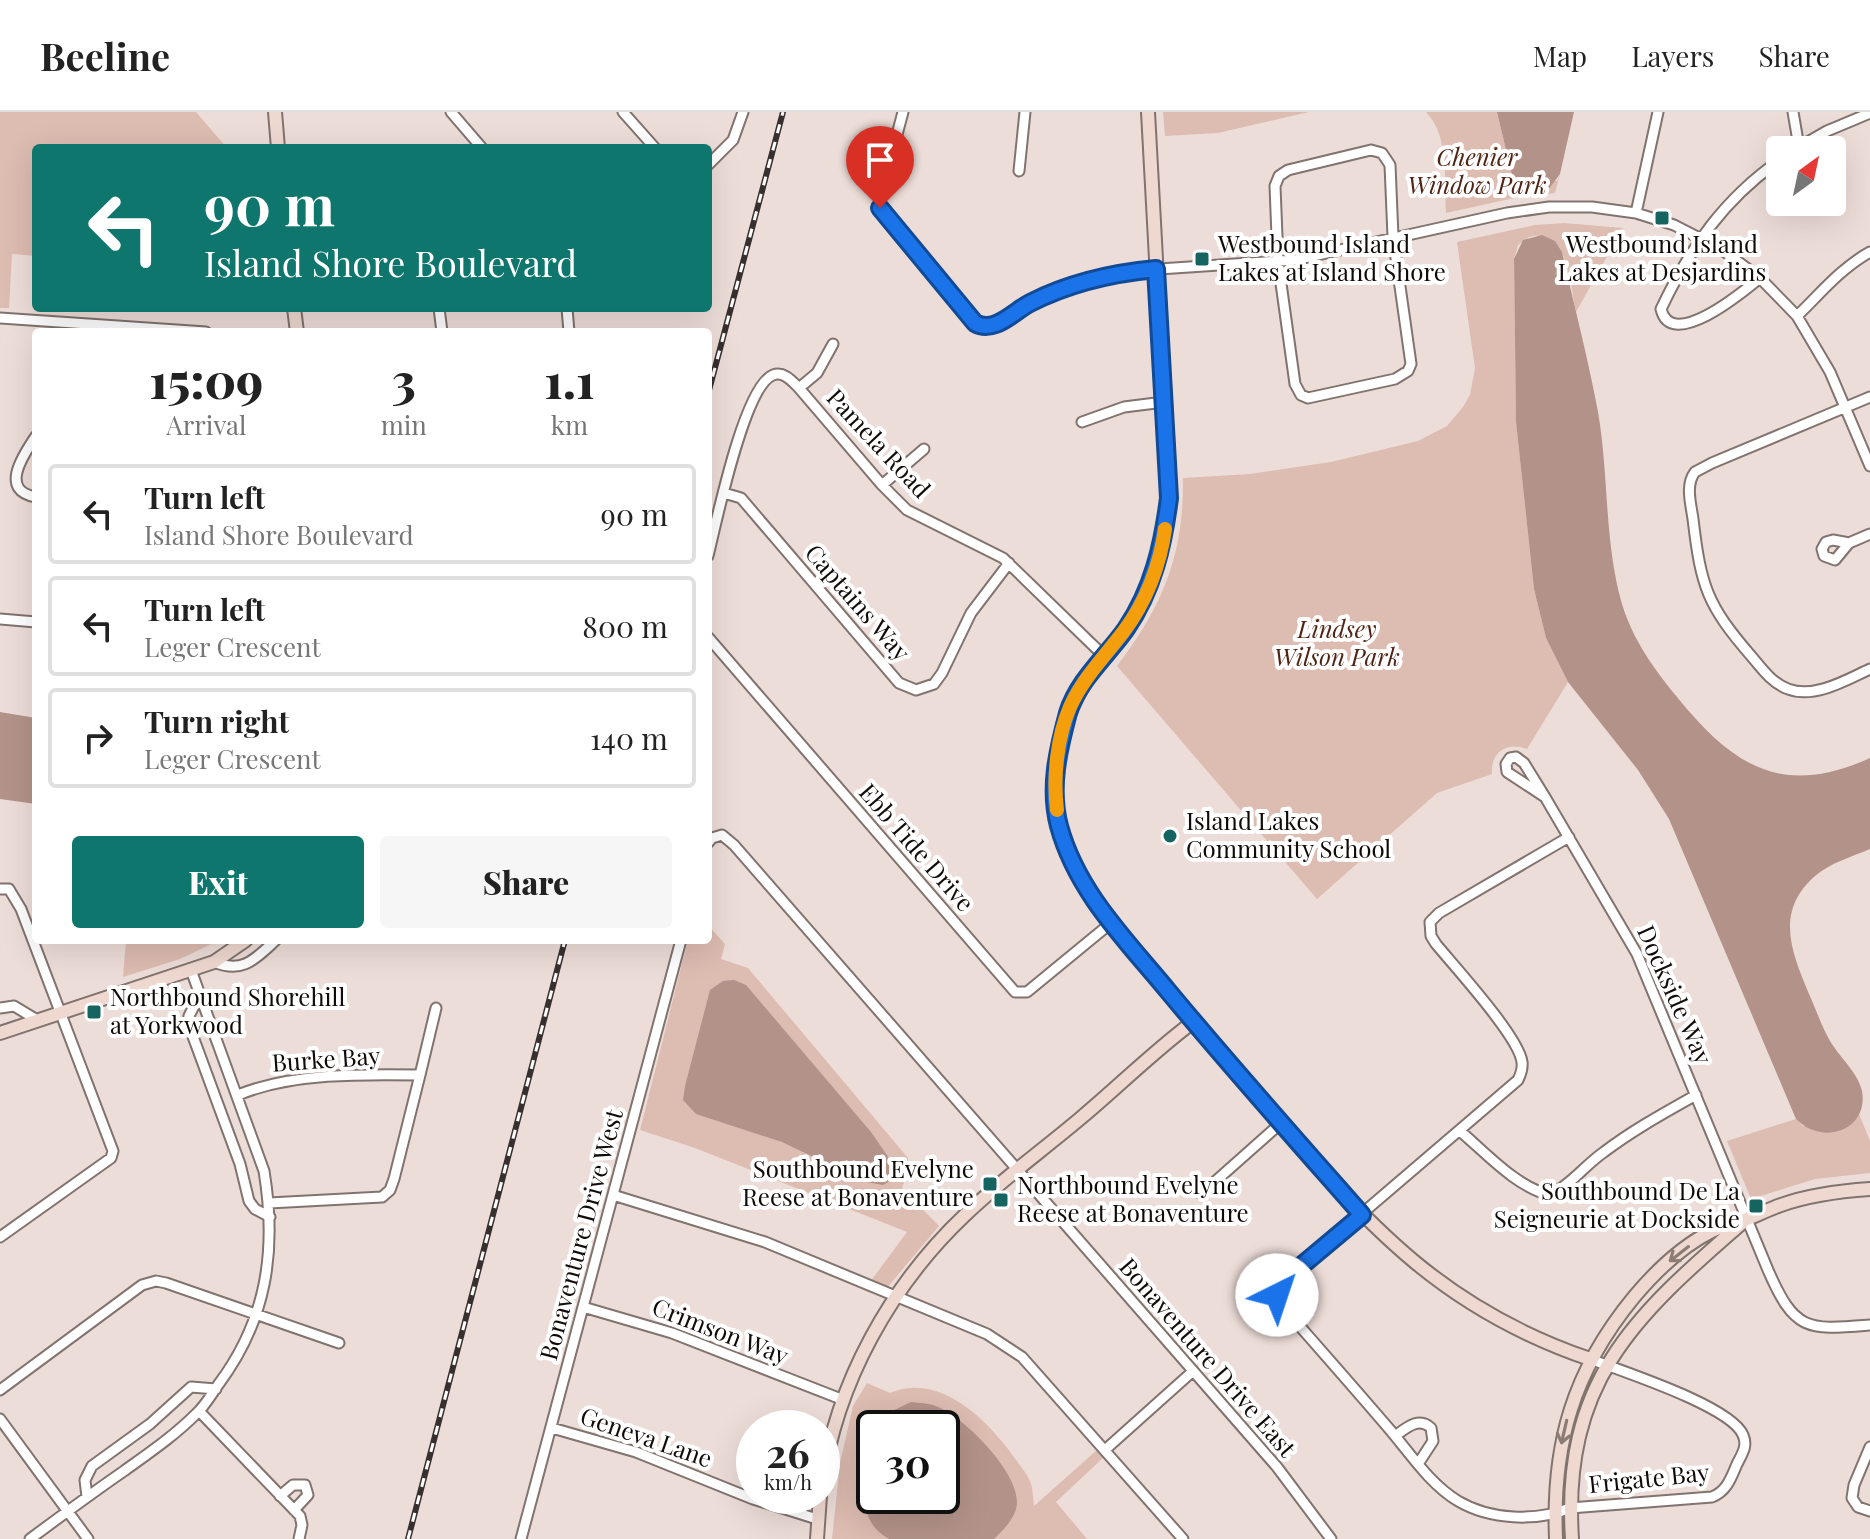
<!DOCTYPE html>
<html lang="en">
<head>
<meta charset="utf-8">
<style>
  :root { --surface:#fff; --page:#f6f6f6; --text:#222; --muted:#767676; --line:#e0e0e0; --accent:#0f766e }
  body { margin:0; font-family:"Playfair Display",serif; background:var(--page); color:var(--text); height:100vh; display:flex; flex-direction:column; font-size:30px; white-space:nowrap }
  * { box-sizing:border-box; margin:0 }
  p { font-size:26px; color:var(--muted) }
  .icon { flex:none; width:44px; height:44px; fill:none; stroke:currentColor; stroke-width:2; stroke-linecap:round; stroke-linejoin:round }
  .map { position:relative; flex:1; overflow:hidden }
  .sheet { position:absolute; left:32px; top:216px; width:680px; height:616px; display:flex; flex-direction:column; background:var(--surface); border-radius:8px; box-shadow:0 8px 32px #0002 }
  .sheet>* { flex:none }
  .banner { position:absolute; left:32px; top:32px; width:680px; height:168px; border-radius:8px; box-shadow:0 8px 32px #0002; background:#0f766e; color:#fff; overflow:hidden }
  .needle { width:52px; rotate:33deg }
  .controls { position:absolute; left:1766px; top:24px; display:grid; gap:16px }
  .controls a { display:grid; place-items:center; width:80px; height:80px; border-radius:8px; background:var(--surface); box-shadow:0 8px 32px #0002; font-size:40px }
  .speed { position:absolute; left:736px; top:1298px; display:flex; gap:16px; font-size:40px; font-weight:700; text-align:center }
  .speed>* { display:grid; place-content:center; width:104px; height:104px; border-radius:50%; background:var(--surface); box-shadow:0 8px 32px #0002; line-height:1 }
  .speed small { font-size:20px; font-weight:400 }
  .speed .limit { border:4px solid #111; border-radius:12px; background:#fff; color:#111 }
  .pin { position:absolute; display:grid; place-items:center; width:68px; height:68px; color:#fff; margin:-82px -34px; border-radius:50% 50% 50% 0; rotate:-45deg; box-shadow:0 0 8px #0007 }
  .pin .icon { rotate:45deg }
  .me { position:absolute; width:88px; margin:-44px; rotate:41deg; stroke-linejoin:round; filter:drop-shadow(0 0 6px #0008) }
  .turn { display:flex; align-items:center; gap:28px; height:168px; padding:0 40px; font-size:36px }
  .turn .icon { width:104px; height:104px; stroke-width:2.5 }
  .turn b { display:block; font-size:56px; line-height:68px }
  .eta { display:flex; justify-content:space-evenly; align-items:center; height:136px; text-align:center }
  .eta b { font-size:48px; font-weight:800; line-height:56px }
  .button { display:flex; gap:16px; margin-top:auto; padding:16px 40px }
  .button a { flex:1; height:92px; border-radius:8px; background:var(--accent); color:#fff; font-size:32px; font-weight:800; line-height:92px; text-align:center }
  .button a+a { background:var(--page); color:var(--text) }
  ul { padding:0; list-style:none }
  li { display:flex; align-items:center; gap:24px; height:100px; margin:0 16px 12px; padding:0 24px; border:4px solid var(--line); border-radius:8px }
  li div { flex:1 }
  li b { display:block; font-size:30px }
  li em { font-style:normal }
  header { display:flex; align-items:center; gap:48px; box-sizing:border-box; height:112px; padding:0 40px; background:var(--surface); border-bottom:2px solid var(--line) }
  header strong { font-size:38px }
  nav { display:flex; gap:44px; margin-inline-start:auto; font-size:28px }
  .map>svg:first-child { display:block }
  .green { fill:#ddbcb1; fill-rule:evenodd }
  .water { fill:#b39389 }
  .lines { fill:none; stroke-linecap:round; stroke-linejoin:round }
  .street-casing { stroke:#81736e; stroke-width:13 }
  .secondary-casing { stroke:#81736e; stroke-width:16 }
  .street { stroke:#fff; stroke-width:9 }
  .secondary { stroke:#efd8d0; stroke-width:12 }
  .rail-casing { stroke:#37302e; stroke-width:6 }
  .rail { stroke:#fff; stroke-width:3; stroke-dasharray:9; stroke-linecap:butt }
  .oneway { stroke:#8b7c76 }
  .route-casing { stroke:#114b97; stroke-width:20 }
  .route { stroke:#1a73e8; stroke-width:14 }
  .slow { stroke:#f59e0b; stroke-width:14 }
  .poi-dot { fill:#166460; stroke:#fff; stroke-width:3 }
  .labels { text-anchor:middle; stroke-width:8; stroke-linejoin:round; paint-order:stroke }
  .park-label { font-size:24px; font-style:italic; fill:#502415; stroke:#fff }
  .poi-label { font-size:24px; fill:#100b09; stroke:#fff; text-anchor:start }
  .street-label { font-size:24px; fill:#100b09; stroke:#fff }
</style>
</head>
<body>
<header>
<strong>Beeline</strong>
<nav><a>Map</a><a>Layers</a><a>Share</a></nav>
</header>
<div class="map">
<svg width="1870" height="1427" viewBox="0 0 1870 1427">
  <rect width="100%" height="100%" fill="#edddd8"/>
  <path class="green" d="M0,0h196l31,36h-191v108l-24,-2 -3,54h-9z
    M1163,0h146l-91,21 -53,3z
    M1426,0h71l15,63 45,6 3,-7 -5,19 -41,5 -68,15c-2,-32 4,-76 -20,-101z
    M1564,111l59,5 -47,84c-6,-26 -7,-86 -47,-75l-11,8 -4,14 2,163 18,167 12,49 22,44 -41,67c-20,-8 -37,3 -35,25l-55,19 -120,106 -200,-233c46,-60 67,-112 66,-188l67,-4 81,-12 87,-21 29,-15 16,-19 7,-12 5,-27 -18,-126 78,-17z
    M708,813l17,19 -4,15 27,9 160,190 -1,17 -5,13 37,38 -53,63 -16,-7 37,-50 -212,-84 -55,-18 48,-190h20z
    M126,828h94l-40,19 -57,18z
    M1859,1002l11,27v32l-55,6 -64,20 -24,-58 69,-22 7,7 50,-4z
    M867,1271l23,10c50,-22 100,29 126,67 5,7 11,14 14,21 3,7 3,17 4,25l64,-57 7,7 -49,46 31,37h-255l8,-76 13,-57zM874,1316h68v68h-68z"/>
  <path class="water" d="M1497,0h77l-14,62 -12,16c-17,6 -28,0 -36,-15z
    M1542,123l13,6 7,11c12,53 26,106 36,160 11,63 6,130 24,192 11,36 32,65 55,93 56,69 105,101 193,61v91c-19,8 -40,14 -55,27 -41,36 -23,77 -6,118 7,15 12,31 20,45 9,17 29,33 33,52 7,40 -40,55 -66,28l-127,-300 -31,-49 -70,-88 -22,-44 -12,-49 -18,-167 -2,-163 9,-19z
    M0,600l36,6v86l-36,-5z
    M734,868l12,5 125,147 20,29 4,10 -3,9 -9,5 -17,-3 -84,-40 -86,-28 -13,-14 2,-14 25,-96 13,-9z
    M911,1290c8,1 17,1 25,4 28,11 82,65 81,97 -1,15 -13,26 -23,36h-105c-35,-19 -26,-61 -15,-93v50h68v-68h-62l6,-14z"/>
  <g class="lines">
    <defs>
      <path id="street" d="M451,0l31,36
        M623,0l32,36
        M903,0l-23,86v10l95,115 7,4h11l55,-32 33,-11 63,-14 151,-10 212,-47 42,-6h43l44,6 38,12 47,24 39,29 37,38 33,56 40,94
        M1793,0l6,35
        M1371,38l11,3 8,12 3,72 18,127 -3,7 -13,8 -87,19 -7,-3 -6,-11 -17,-122 -3,-76 4,-10 9,-6z
        M1794,38l33,-19 43,-18
        M708,53l25,-25 10,-28
        M1019,59l6,-59
        M1636,101l22,-101
        M1760,166c-17,14 -89,74 -99,31 29,-61 63,-110 119,-149
        M439,196l3,24
        M567,196l2,24
        M1797,204c23,-22 44,-48 73,-64
        M0,206l206,14
        M799,276l18,-15 16,-29
        M1870,285l-158,66 -17,9c-10,13 -4,32 -2,47 8,68 14,86 59,138 10,12 20,26 36,32 27,10 58,-9 82,-20
        M1082,310l42,-15 40,-5
        M36,324c-15,22 -36,55 0,61
        M882,373l42,-36
        M724,381l17,5 158,185 17,7 18,-6 8,-11 29,-60 38,-50
        M1849,431l-16,-3 -7,2 -4,7 2,7 11,4 14,-17 21,-9
        M708,444c8,-32 36,-170 65,-181 11,-4 19,6 26,13l83,97 25,25 96,48 100,97
        M0,507l36,3
        M708,525l307,355h12l84,-69
        M1545,685l-21,-34 -8,-6 -6,1 -4,6 1,8 38,25 92,157 131,316c27,62 39,60 102,55
        M1569,725l-130,76 -9,9 1,14 5,8c19,23 83,93 86,118 1,7 -1,12 -4,18l-236,202 -5,13 5,11c37,42 73,83 109,125 20,24 40,54 67,70 32,19 79,21 112,7l142,-11c15,-6 19,-19 25,-33 5,-10 11,-18 6,-29 -12,-29 -122,-64 -153,-76
        M708,731l4,-5 10,-3 12,10 543,622 54,72
        M0,777h9l12,20 92,242 -2,7 -111,79
        M214,850c29,12 41,-3 62,-22
        M200,882l-11,22 -1,7 52,141 9,37 6,8 15,8
        M0,896l14,-2 25,15
        M420,963l16,-67
        M238,983c53,-22 124,-21 182,-20l-26,104 -4,11 -8,7 -113,6
        M1460,1019c26,22 56,56 90,64 21,-10 35,-30 54,-43 29,-22 60,-39 92,-57
        M1201,1082l80,-71
        M613,1083l152,47 222,92 35,23 161,182
        M583,1195l89,26 169,66
        M0,1278l142,-105 14,-4 10,2 173,60
        M199,1299l101,105 2,9 -3,14
        M0,1307l88,120
        M552,1316l84,24 117,47 64,20
        M1395,1324c11,-8 24,-20 36,-8l2,13 -15,23
        M1870,1335l-16,38 -2,13 6,9 12,4
        M1106,1337l86,-77
        M280,1384l13,-11h12l3,10 -14,15
        M87,1385l-2,-17 7,-14 58,-42 41,-37 25,2
        M30,1427c31,-23 62,-46 94,-68 25,-18 50,-35 72,-57 9,-8 15,-19 22,-29 49,-65 59,-135 46,-214l-73,-201
        M521,1427l160,-599"/>
      <path id="secondary" d="M275,0l3,36
        M1148,0l21,386c-5,42 -13,78 -34,115 -9,16 -21,29 -32,43 -30,39 -49,85 -48,134 0,25 7,54 18,76 19,36 46,66 72,97 27,33 54,65 82,97 60,70 118,144 189,203 51,42 112,75 174,96
        M294,196l3,24
        M0,921l214,-71 32,-22
        M822,1373c14,-102 69,-200 143,-270 36,-35 78,-65 117,-98 37,-31 72,-66 111,-95
        M817,1427l3,-43
        M1556,1427c-4,-95 17,-168 78,-242 21,-25 48,-51 78,-66 11,-6 23,-8 35,-12 11,-4 22,-10 34,-14 28,-10 59,-14 89,-16
        M1572,1427c-10,-156 60,-221 170,-316"/>
    </defs>
    <use href="#street" class="street-casing"/>
    <use href="#secondary" class="secondary-casing"/>
    <use href="#street" class="street"/>
    <use href="#secondary" class="secondary"/>
    <defs>
      <path id="rail" d="M708,282l75,-282
        M408,1427l157,-599"/>
    </defs>
    <use href="#rail" class="rail-casing"/>
    <use href="#rail" class="rail"/>
  </g>
  <defs><path id="oneway-shaft" d="M-6 0H5M1.5-3L5.5 0L1.5 3" fill="none" stroke-width="1.6" stroke-linecap="round" stroke-linejoin="round" transform="scale(2)"/></defs>
  <g class="oneway">
    <use href="#oneway-shaft" transform="translate(1679 1142) rotate(142)"/>
    <use href="#oneway-shaft" transform="translate(1564 1320) rotate(103)"/>
  </g>
  <g class="lines">
    <defs>
      <path id="route" d="M880,96l95,115c19,11 38,-11 55,-20 37,-19 83,-30 126,-34l13,229c-6,47 -16,91 -43,131 -19,27 -48,51 -58,84 -10,37 -19,75 -9,113 18,66 67,114 109,165 63,76 129,150 194,224l-80,67 -5,13"/>
    </defs>
    <use href="#route" class="route-casing"/>
    <use href="#route" class="route"/>
    <path class="slow" d="M1057,698c-4,-33 0,-73 13,-103 13,-29 35,-51 54,-76 22,-29 36,-66 41,-102"/>
  </g>
  <g class="poi-dot">
    <rect x="1654" y="98" width="16" height="16" rx="4"/>
    <rect x="1194" y="139" width="16" height="16" rx="4"/>
    <circle cx="1170" cy="724" r="8"/>
    <rect x="86" y="892" width="16" height="16" rx="4"/>
    <rect x="982" y="1064" width="16" height="16" rx="4"/>
    <rect x="993" y="1080" width="16" height="16" rx="4"/>
    <rect x="1748" y="1086" width="16" height="16" rx="4"/>
  </g>
  <g class="labels">
    <g class="park-label">
      <text x="1477" y="54">Chenier<tspan x="1477" dy="28">Window Park</tspan></text>
      <text x="1337" y="526">Lindsey<tspan x="1337" dy="28">Wilson Park</tspan></text>
    </g>
    <g class="poi-label">
      <text x="1218" y="141">Westbound Island<tspan x="1218" dy="28">Lakes at Island Shore</tspan></text>
      <text x="1662" y="141" text-anchor="middle">Westbound Island<tspan x="1662" dy="28">Lakes at Desjardins</tspan></text>
      <text x="1186" y="718">Island Lakes<tspan x="1186" dy="28">Community School</tspan></text>
      <text x="110" y="894">Northbound Shorehill<tspan x="110" dy="28">at Yorkwood</tspan></text>
      <text x="974" y="1066" text-anchor="end">Southbound Evelyne<tspan x="974" dy="28">Reese at Bonaventure</tspan></text>
      <text x="1017" y="1082">Northbound Evelyne<tspan x="1017" dy="28">Reese at Bonaventure</tspan></text>
      <text x="1740" y="1088" text-anchor="end">Southbound De La<tspan x="1740" dy="28">Seigneurie at Dockside</tspan></text>
    </g>
    <g class="street-label">
      <text transform="translate(878 332) rotate(47)" y="8">Pamela Road</text>
      <text transform="translate(857 491) rotate(49)" y="8">Captains Way</text>
      <text transform="translate(916 736) rotate(49)" y="8">Ebb Tide Drive</text>
      <text transform="translate(1674 883) rotate(66)" y="8">Dockside Way</text>
      <text transform="translate(326 948) rotate(-4)" y="8">Burke Bay</text>
      <text transform="translate(582 1123) rotate(-75)" y="8">Bonaventure Drive West</text>
      <text transform="translate(720 1220) rotate(21)" y="8">Crimson Way</text>
      <text transform="translate(1207 1246) rotate(49)" y="8">Bonaventure Drive East</text>
      <text transform="translate(646 1326) rotate(19)" y="8">Geneva Lane</text>
      <text transform="translate(1649 1367) rotate(-6)" y="8">Frigate Bay</text>
    </g>
  </g>
</svg>
<div class="controls">
<a><svg class="needle" viewBox="-14 -14 28 28"><path d="M0-13l5 13h-10z" fill="#e53935"/><path d="M0 13l5-13h-10z" fill="#767676"/></svg></a>
</div>
<div class="speed"><div>26<small>km/h</small></div><div class="limit">30</div></div>
<div class="pin" style="left:880px;top:96px;background:#d93025"><svg class="icon" aria-label="arrive" viewBox="0 0 24 24"><path d="M6 21V4h12l-3 4 3 4H6"/></svg></div>
<svg class="me" style="left:1277px;top:1183px" viewBox="-20 -20 40 40"><circle r="19" fill="#fff"/><path d="M0-13L10 11 0 6-10 11z" fill="#1a73e8"/></svg>
<div class="banner">
<div class="turn"><svg class="icon" aria-label="left" viewBox="0 0 24 24"><path d="M17 20v-9H6M10 6l-5 5 5 5"/></svg><div><b>90 m</b>Island Shore Boulevard</div></div>
</div>
<section class="sheet">
<div class="eta">
<div><b>15:09</b><p>Arrival</p></div>
<div><b>3</b><p>min</p></div>
<div><b>1.1</b><p>km</p></div>
</div>
<ul>
<li><svg class="icon" aria-label="left" viewBox="0 0 24 24"><path d="M17 20v-9H6M10 6l-5 5 5 5"/></svg><div><b>Turn left</b><p>Island Shore Boulevard</p></div><em>90 m</em></li>
<li><svg class="icon" aria-label="left" viewBox="0 0 24 24"><path d="M17 20v-9H6M10 6l-5 5 5 5"/></svg><div><b>Turn left</b><p>Leger Crescent</p></div><em>800 m</em></li>
<li><svg class="icon" aria-label="right" viewBox="0 0 24 24"><path d="M7 20v-9h11M14 6l5 5-5 5"/></svg><div><b>Turn right</b><p>Leger Crescent</p></div><em>140 m</em></li>
</ul>
<div class="button"><a>Exit</a><a>Share</a></div>
</section>
</div>
</body>
</html>
